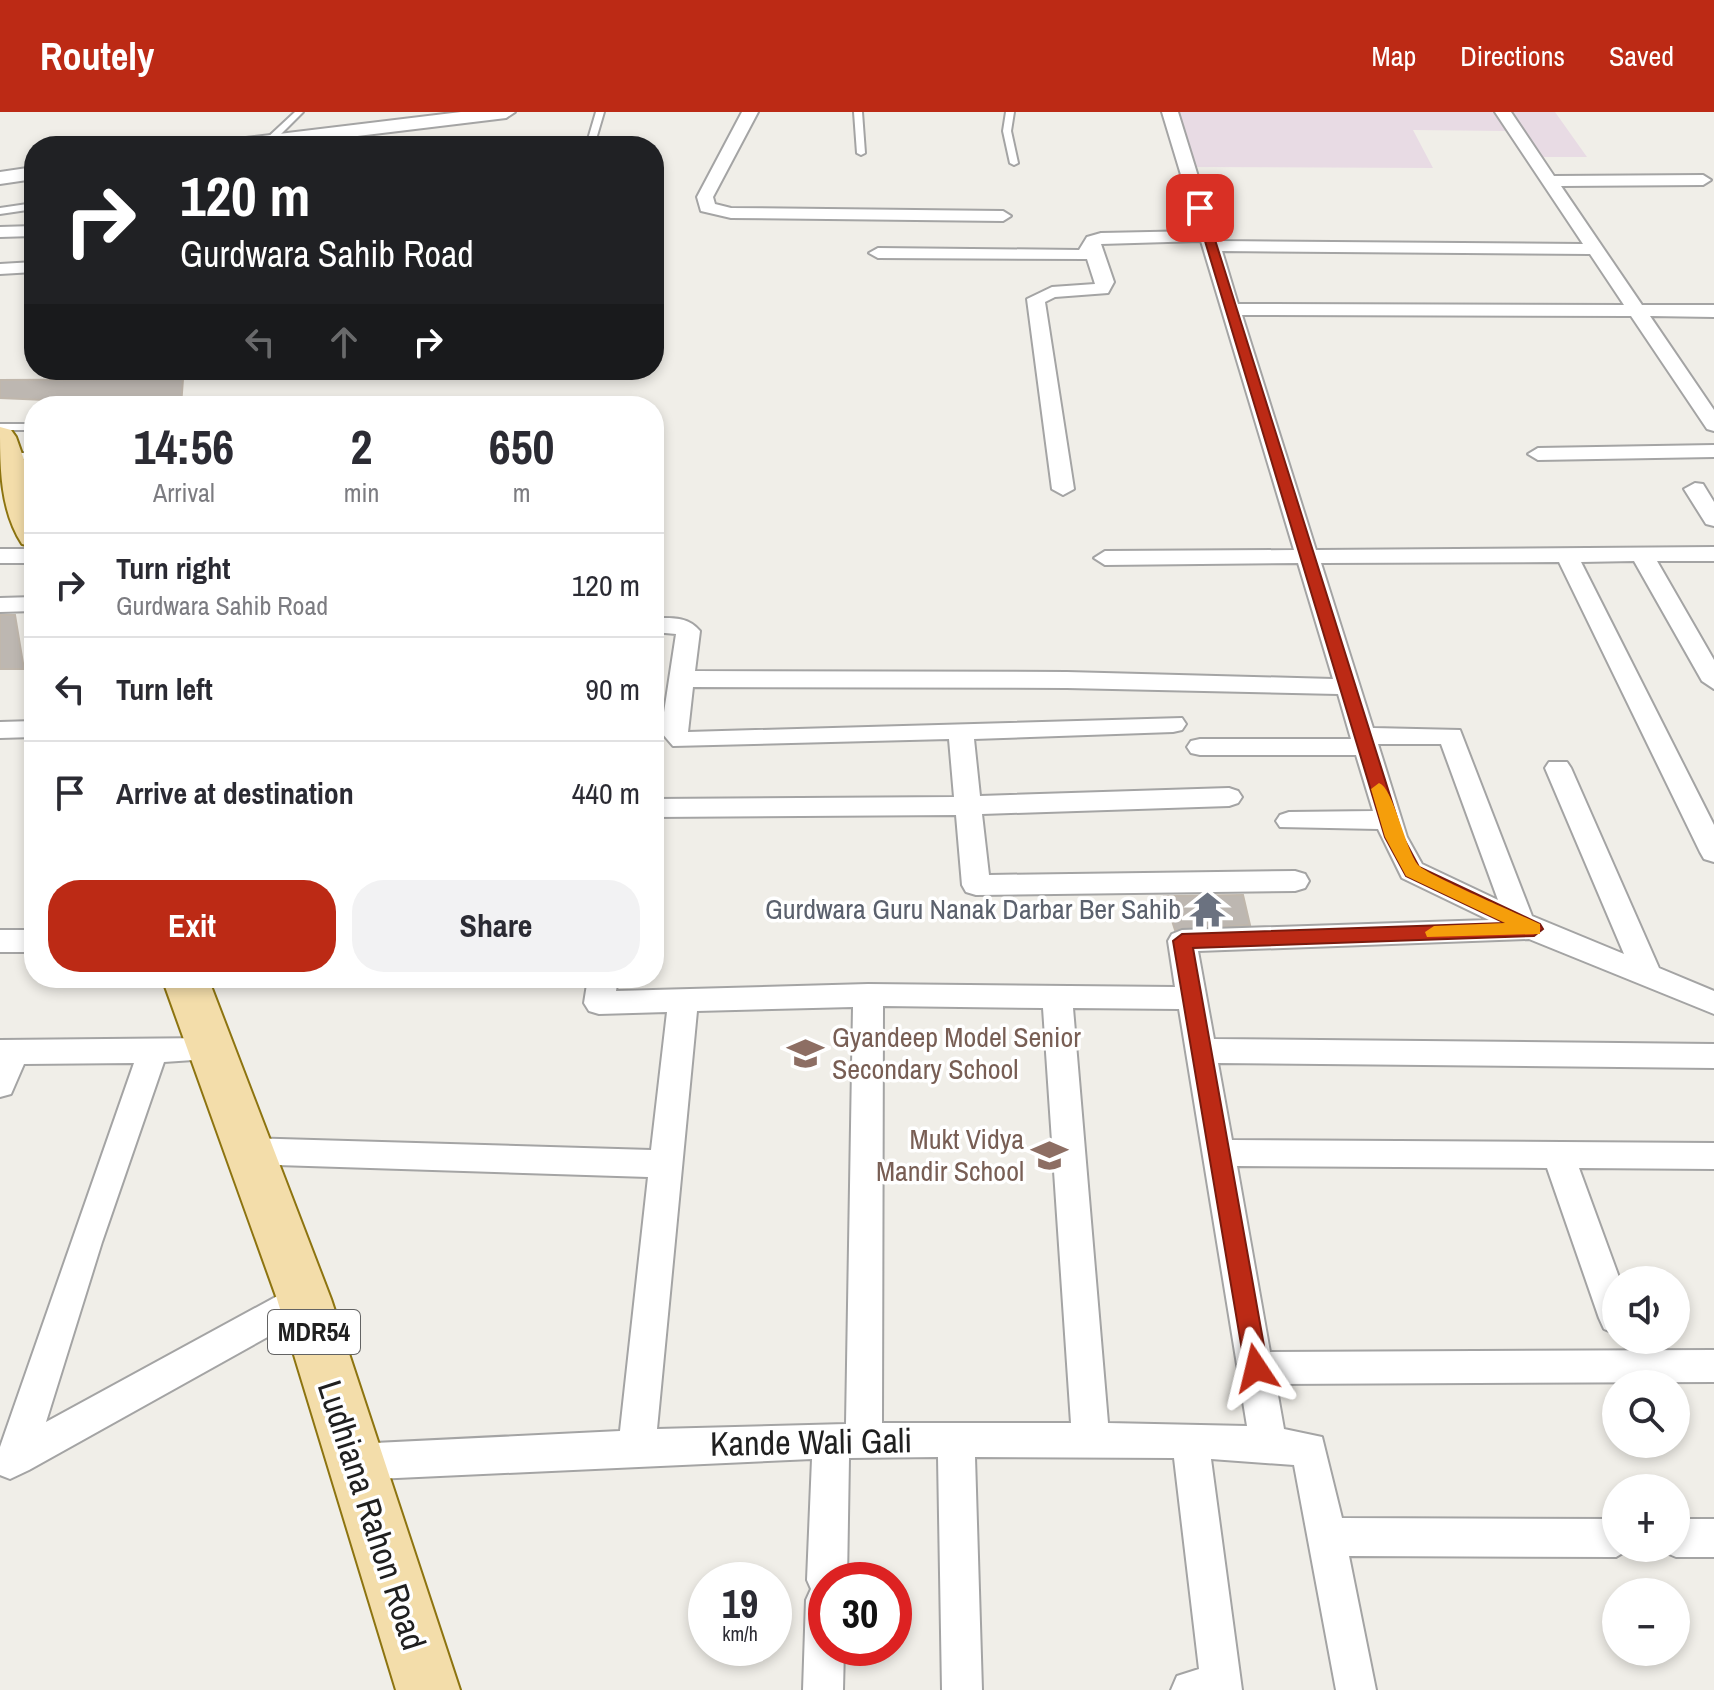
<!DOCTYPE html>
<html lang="en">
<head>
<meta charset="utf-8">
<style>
  :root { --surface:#fff; --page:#f2f2f3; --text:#2b2b33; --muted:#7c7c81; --line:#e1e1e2; --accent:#bc2a15 }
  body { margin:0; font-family:"Archivo Narrow",sans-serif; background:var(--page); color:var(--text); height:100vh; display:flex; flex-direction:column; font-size:30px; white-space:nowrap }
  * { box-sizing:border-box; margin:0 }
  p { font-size:26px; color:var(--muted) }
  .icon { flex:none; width:44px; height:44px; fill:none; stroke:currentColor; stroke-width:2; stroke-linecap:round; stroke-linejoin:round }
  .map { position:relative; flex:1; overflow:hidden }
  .side { position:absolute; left:24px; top:284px; width:640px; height:592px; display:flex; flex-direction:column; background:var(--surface); border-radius:32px; box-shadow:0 4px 12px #0003 }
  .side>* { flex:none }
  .hud { position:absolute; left:24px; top:24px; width:640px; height:244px; border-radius:32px; box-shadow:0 4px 12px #0003; background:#202124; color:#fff; overflow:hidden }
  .fabs { position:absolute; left:1602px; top:1154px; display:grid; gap:16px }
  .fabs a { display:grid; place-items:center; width:88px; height:88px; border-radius:50%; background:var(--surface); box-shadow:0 4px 12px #0003; font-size:40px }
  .speed { position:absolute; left:688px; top:1450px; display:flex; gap:16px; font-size:40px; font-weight:700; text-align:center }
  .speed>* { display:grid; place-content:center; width:104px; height:104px; border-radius:50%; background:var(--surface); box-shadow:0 4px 12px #0003; line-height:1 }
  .speed small { font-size:20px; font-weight:400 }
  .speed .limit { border:12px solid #d22; background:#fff; color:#111 }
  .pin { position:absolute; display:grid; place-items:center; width:68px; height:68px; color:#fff; margin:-34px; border-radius:16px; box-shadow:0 4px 12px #0006 }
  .me { position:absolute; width:88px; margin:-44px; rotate:350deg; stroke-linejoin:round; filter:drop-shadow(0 0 6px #0008) }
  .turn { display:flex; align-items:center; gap:28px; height:168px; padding:0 24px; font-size:36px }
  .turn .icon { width:104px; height:104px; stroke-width:2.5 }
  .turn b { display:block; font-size:56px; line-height:68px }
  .lanes { display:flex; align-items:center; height:76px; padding:0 24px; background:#0003; justify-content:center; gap:40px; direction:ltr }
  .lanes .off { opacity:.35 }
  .eta { display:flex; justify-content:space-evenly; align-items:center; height:136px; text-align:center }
  .eta b { font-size:48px; font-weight:700; line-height:56px }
  .cta { display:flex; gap:16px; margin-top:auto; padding:16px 24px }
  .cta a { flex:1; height:92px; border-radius:32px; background:var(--accent); color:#fff; font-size:32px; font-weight:700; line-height:92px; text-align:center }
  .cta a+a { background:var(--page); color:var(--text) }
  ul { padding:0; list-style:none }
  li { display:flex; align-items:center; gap:24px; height:104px; padding:0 24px; border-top:2px solid var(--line) }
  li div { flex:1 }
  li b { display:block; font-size:30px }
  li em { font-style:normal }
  header { display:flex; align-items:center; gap:48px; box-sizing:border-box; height:112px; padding:0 40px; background:var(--accent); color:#fff }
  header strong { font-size:38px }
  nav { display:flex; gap:44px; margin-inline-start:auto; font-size:28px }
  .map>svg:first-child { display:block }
  .industrial { fill:#e8dbe4 }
  .building { fill:#bdb7b1; stroke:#c0b7ac; stroke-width:2 }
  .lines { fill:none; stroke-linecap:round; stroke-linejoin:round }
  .service-casing { stroke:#a4a4a4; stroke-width:4 }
  .minor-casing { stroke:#a4a4a4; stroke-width:4 }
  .tertiary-casing { stroke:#a4a4a4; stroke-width:4 }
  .primary-casing { stroke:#8d7410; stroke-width:4 }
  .service { fill:#fff; fill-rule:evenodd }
  .minor { fill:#fff; fill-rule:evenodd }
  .tertiary { fill:#fff; fill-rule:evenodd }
  .primary { fill:#f3ddaa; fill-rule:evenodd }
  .route { fill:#bc2a15; stroke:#7a1b0e; stroke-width:2 }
  .slow { fill:#f59e0b }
  .labels { text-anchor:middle; stroke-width:7; stroke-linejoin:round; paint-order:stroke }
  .shield { fill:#fff; stroke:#636363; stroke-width:2 }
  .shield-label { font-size:26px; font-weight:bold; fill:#202020 }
  .worship-label { font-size:28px; fill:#5b616d; stroke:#fff; text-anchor:end }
  .education-label { font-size:28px; fill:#785e54; stroke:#fff; text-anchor:start }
  .near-street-label { font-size:34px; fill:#202020; stroke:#fff }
</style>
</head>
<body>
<header>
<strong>Routely</strong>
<nav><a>Map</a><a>Directions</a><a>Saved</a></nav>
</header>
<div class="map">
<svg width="1714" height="1578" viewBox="0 0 1714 1578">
  <rect width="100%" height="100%" fill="#f0eee8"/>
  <path class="industrial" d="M1172,0h383l32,45h-64l-17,-26 -93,-1 20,38 -243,-1z"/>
  <path class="building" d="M183,267l-2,27 -181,-8v-18z
    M0,503h15l9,54h-24z
    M1243,783l7,30 -75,5 -11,-34z"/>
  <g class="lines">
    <defs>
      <path id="service" d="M295,0h8l-31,31h-6v-4z
        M596,0h8l-10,34h-8z
        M854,0h8l3,41 -4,2 -4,-2z
        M1006,0h8l-3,19 7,32 -4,2 -4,-2 -7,-32z
        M34,91v6l-34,5v-6z
        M0,312h34v6h-34z
        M34,341v6h-27l-5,-3 5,-3z"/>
      <path id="minor" d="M742,0h16l-45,85 2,7 16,4 272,3 8,5 -8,5 -272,-3 -30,-7 -4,-14z
        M1162,0h16l40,129 365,3 -88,-132h16l43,64 149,-1 8,5 -8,5 -142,1 81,119h72v12l-64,-1 64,94v21l-7,-2 -76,-113 -389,-1 74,235 398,-3v14h-57l57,99v29l-12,-8 -68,-120 -53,1 133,263v37l-10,-3 -4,-7 -141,-290 -238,1 52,165 87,2 72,186 92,38 -79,-186 4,-6h18l4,6 88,200 55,23v23l-185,-75 -331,12 16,88 500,5v24l-496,-5 14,77 482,3v26l-135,-1 41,112h-4v54l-12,-5 -5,-11 -52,-150 -310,-2 33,186 444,-2v32l-438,2 8,45 38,8 20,81 274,1v29h15l-15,9 -267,-1 27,134h-40l-42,-225 -83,-6 31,231h-71l6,-14 22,-7 -25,-211 -199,-1 7,233h-40l-4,-233 -89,1 -2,122h-21v68h18l-1,42h-40l3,-90 5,-11 -4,-9 5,-121 -458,21 -13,-5 -6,-13 6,-13 13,-5 266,-13 28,-254 -399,-13 -11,-4 -5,-9 5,-9 11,-4 402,12 16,-138 -68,2 -10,-3 -5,-8 4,-25h30l-2,13 252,-7 307,3 -7,-46 4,-7 10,-4 307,-10 -87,-42 -24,-49 -98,-2 -4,-6 4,-6 9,-3 84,-1 -17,-56h-156l-9,-2 -4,-6 4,-6 9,-2h151l-13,-45 -271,-6 -374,-1 -5,45 494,-14 4,6 -4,6 -9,2 -199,7 6,57 249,-8 9,3 4,6 -4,6 -9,3 -247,8 7,61 306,-4 10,3 4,7 -4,7 -10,3 -319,4 -10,-3 -4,-7 -6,-70 -302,2v-18l300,-2 -5,-58 -276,7 -12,-14 15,-98 -22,-2v-14c17,0 34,-2 46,13l-5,40 372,1 266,7 -35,-116 -193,2 -11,-7 11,-7 189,-1 -93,-309 -100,3 13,38 -6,11 -53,4 -10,5 29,187 -11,6 -11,-6 -25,-190 25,-12 43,-3 -8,-25 -209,-1 -9,-5 9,-5 201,2 8,-13 14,-4 97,-2zM1222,139l368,3 34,51 -386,-1zM1378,632h63l57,156 -76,-36 -15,-27zM883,894l160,2 28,415h-189zM853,895l-7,417 -189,5 40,-418zM1073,896l106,1 68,417 -139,-3z
        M34,114v10l-34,1v-10z
        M34,150v10l-34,2v-10z
        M1714,333v12l-176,3 -10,-6 10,-6z
        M1695,371l8,1 11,18v24l-8,-2 -22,-35z
        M0,437h34v14h-34z
        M34,485v14l-34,1v-14z
        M34,609v16l-34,1v-16z
        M0,818h34v22h-34z
        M212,926l11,4 4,8 -4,8 -59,4 -62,180 -56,180 246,-134 12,-4 12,4 5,11 -5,11 -287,160 -19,9 -10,-4v-28l134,-384 -110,1 -13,30 -11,3v-57z
        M1676,1407h38v38h-38l-14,-6 -1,-3h15z"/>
      <path id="tertiary" d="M461,0h54l-9,6 -231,28h-56l10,-6z
        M34,55v12l-34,5v-12z"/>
      <path id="primary" d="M0,315l11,3 5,7 18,51v59l-12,-3c-22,-34 -22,-77 -22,-117z
        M162,866h46l123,321 129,391h-64l-119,-391z"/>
    </defs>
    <use href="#service" class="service-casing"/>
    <use href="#minor" class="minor-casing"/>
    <use href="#tertiary" class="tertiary-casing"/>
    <use href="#primary" class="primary-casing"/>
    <use href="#service" class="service"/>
    <use href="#minor" class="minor"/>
    <use href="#tertiary" class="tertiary"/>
    <use href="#primary" class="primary"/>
  </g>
  <path class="route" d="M1200,92l5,4 198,629 16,30 121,57 3,5 -9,7 -341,12 75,420 -4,8 -8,3 -8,-3 -3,-8 -72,-427 9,-7 323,-11 -99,-47 -21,-39 -190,-629z"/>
  <path class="slow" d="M1379,671c14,4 26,66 39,82 9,10 103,50 122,59v10l-113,3 -2,-5 9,-6 71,-3 -99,-47 -21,-39 -14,-48z"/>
  <defs>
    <symbol id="temple-bare" viewBox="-9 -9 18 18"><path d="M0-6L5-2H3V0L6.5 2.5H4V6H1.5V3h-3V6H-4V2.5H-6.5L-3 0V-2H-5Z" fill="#6b7280" stroke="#fff" stroke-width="2.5" paint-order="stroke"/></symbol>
    <symbol id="school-bare" viewBox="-9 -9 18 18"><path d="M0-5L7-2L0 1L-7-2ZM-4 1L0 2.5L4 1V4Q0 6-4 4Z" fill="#8d6e63" stroke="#fff" stroke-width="2.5" paint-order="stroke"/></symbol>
  </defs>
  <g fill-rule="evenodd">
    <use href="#temple-bare" x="1182" y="772" width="51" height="51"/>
    <use href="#school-bare" x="780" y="916" width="51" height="51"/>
    <use href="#school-bare" x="1024" y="1018" width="51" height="51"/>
  </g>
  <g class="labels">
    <rect class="shield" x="268" y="1198" width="92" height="44" rx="6"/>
    <g class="shield-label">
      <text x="314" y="1229">MDR54</text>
    </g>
    <g class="worship-label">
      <text x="1181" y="807">Gurdwara Guru Nanak Darbar Ber Sahib</text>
    </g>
    <g class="education-label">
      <text x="832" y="935">Gyandeep Model Senior<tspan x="832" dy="32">Secondary School</tspan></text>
      <text x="1024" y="1037" text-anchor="end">Mukt Vidya<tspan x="1024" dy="32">Mandir School</tspan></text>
    </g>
    <g class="near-street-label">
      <text transform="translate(811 1330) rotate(-1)" y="12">Kande Wali Gali</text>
      <text transform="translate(372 1403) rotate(72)" y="12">Ludhiana Rahon Road</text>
    </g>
  </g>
</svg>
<div class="fabs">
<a><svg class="icon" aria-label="sound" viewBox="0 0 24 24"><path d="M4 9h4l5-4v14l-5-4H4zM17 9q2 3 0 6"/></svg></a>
<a><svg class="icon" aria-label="search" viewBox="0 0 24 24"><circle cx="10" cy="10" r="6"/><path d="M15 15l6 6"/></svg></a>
<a>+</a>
<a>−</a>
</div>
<div class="speed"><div>19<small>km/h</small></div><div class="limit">30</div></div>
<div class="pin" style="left:1200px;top:96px;background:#d93025"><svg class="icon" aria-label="arrive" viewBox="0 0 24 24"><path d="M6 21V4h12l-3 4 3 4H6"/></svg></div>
<svg class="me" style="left:1256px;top:1256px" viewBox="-20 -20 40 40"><path d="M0-17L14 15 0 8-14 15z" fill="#bc2a15" stroke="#fff" stroke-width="4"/></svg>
<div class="hud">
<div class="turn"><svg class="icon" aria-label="right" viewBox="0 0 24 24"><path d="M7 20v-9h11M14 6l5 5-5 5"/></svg><div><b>120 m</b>Gurdwara Sahib Road</div></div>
<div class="lanes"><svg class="icon off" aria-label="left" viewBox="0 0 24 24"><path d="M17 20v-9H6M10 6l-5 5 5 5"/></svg><svg class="icon off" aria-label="ahead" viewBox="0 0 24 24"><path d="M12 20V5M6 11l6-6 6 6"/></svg><svg class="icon" aria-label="right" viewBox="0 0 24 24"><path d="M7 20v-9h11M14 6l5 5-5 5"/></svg></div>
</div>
<section class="side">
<div class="eta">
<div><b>14:56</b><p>Arrival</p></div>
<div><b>2</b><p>min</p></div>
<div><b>650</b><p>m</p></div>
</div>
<ul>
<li><svg class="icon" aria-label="right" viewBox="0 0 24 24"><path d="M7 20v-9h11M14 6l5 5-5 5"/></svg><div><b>Turn right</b><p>Gurdwara Sahib Road</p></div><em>120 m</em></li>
<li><svg class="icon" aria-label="left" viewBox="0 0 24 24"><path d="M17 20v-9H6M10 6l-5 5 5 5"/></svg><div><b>Turn left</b></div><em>90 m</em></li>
<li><svg class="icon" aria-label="arrive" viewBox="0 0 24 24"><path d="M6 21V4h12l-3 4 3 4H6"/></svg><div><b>Arrive at destination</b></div><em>440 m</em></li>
</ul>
<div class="cta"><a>Exit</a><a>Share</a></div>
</section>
</div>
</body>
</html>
